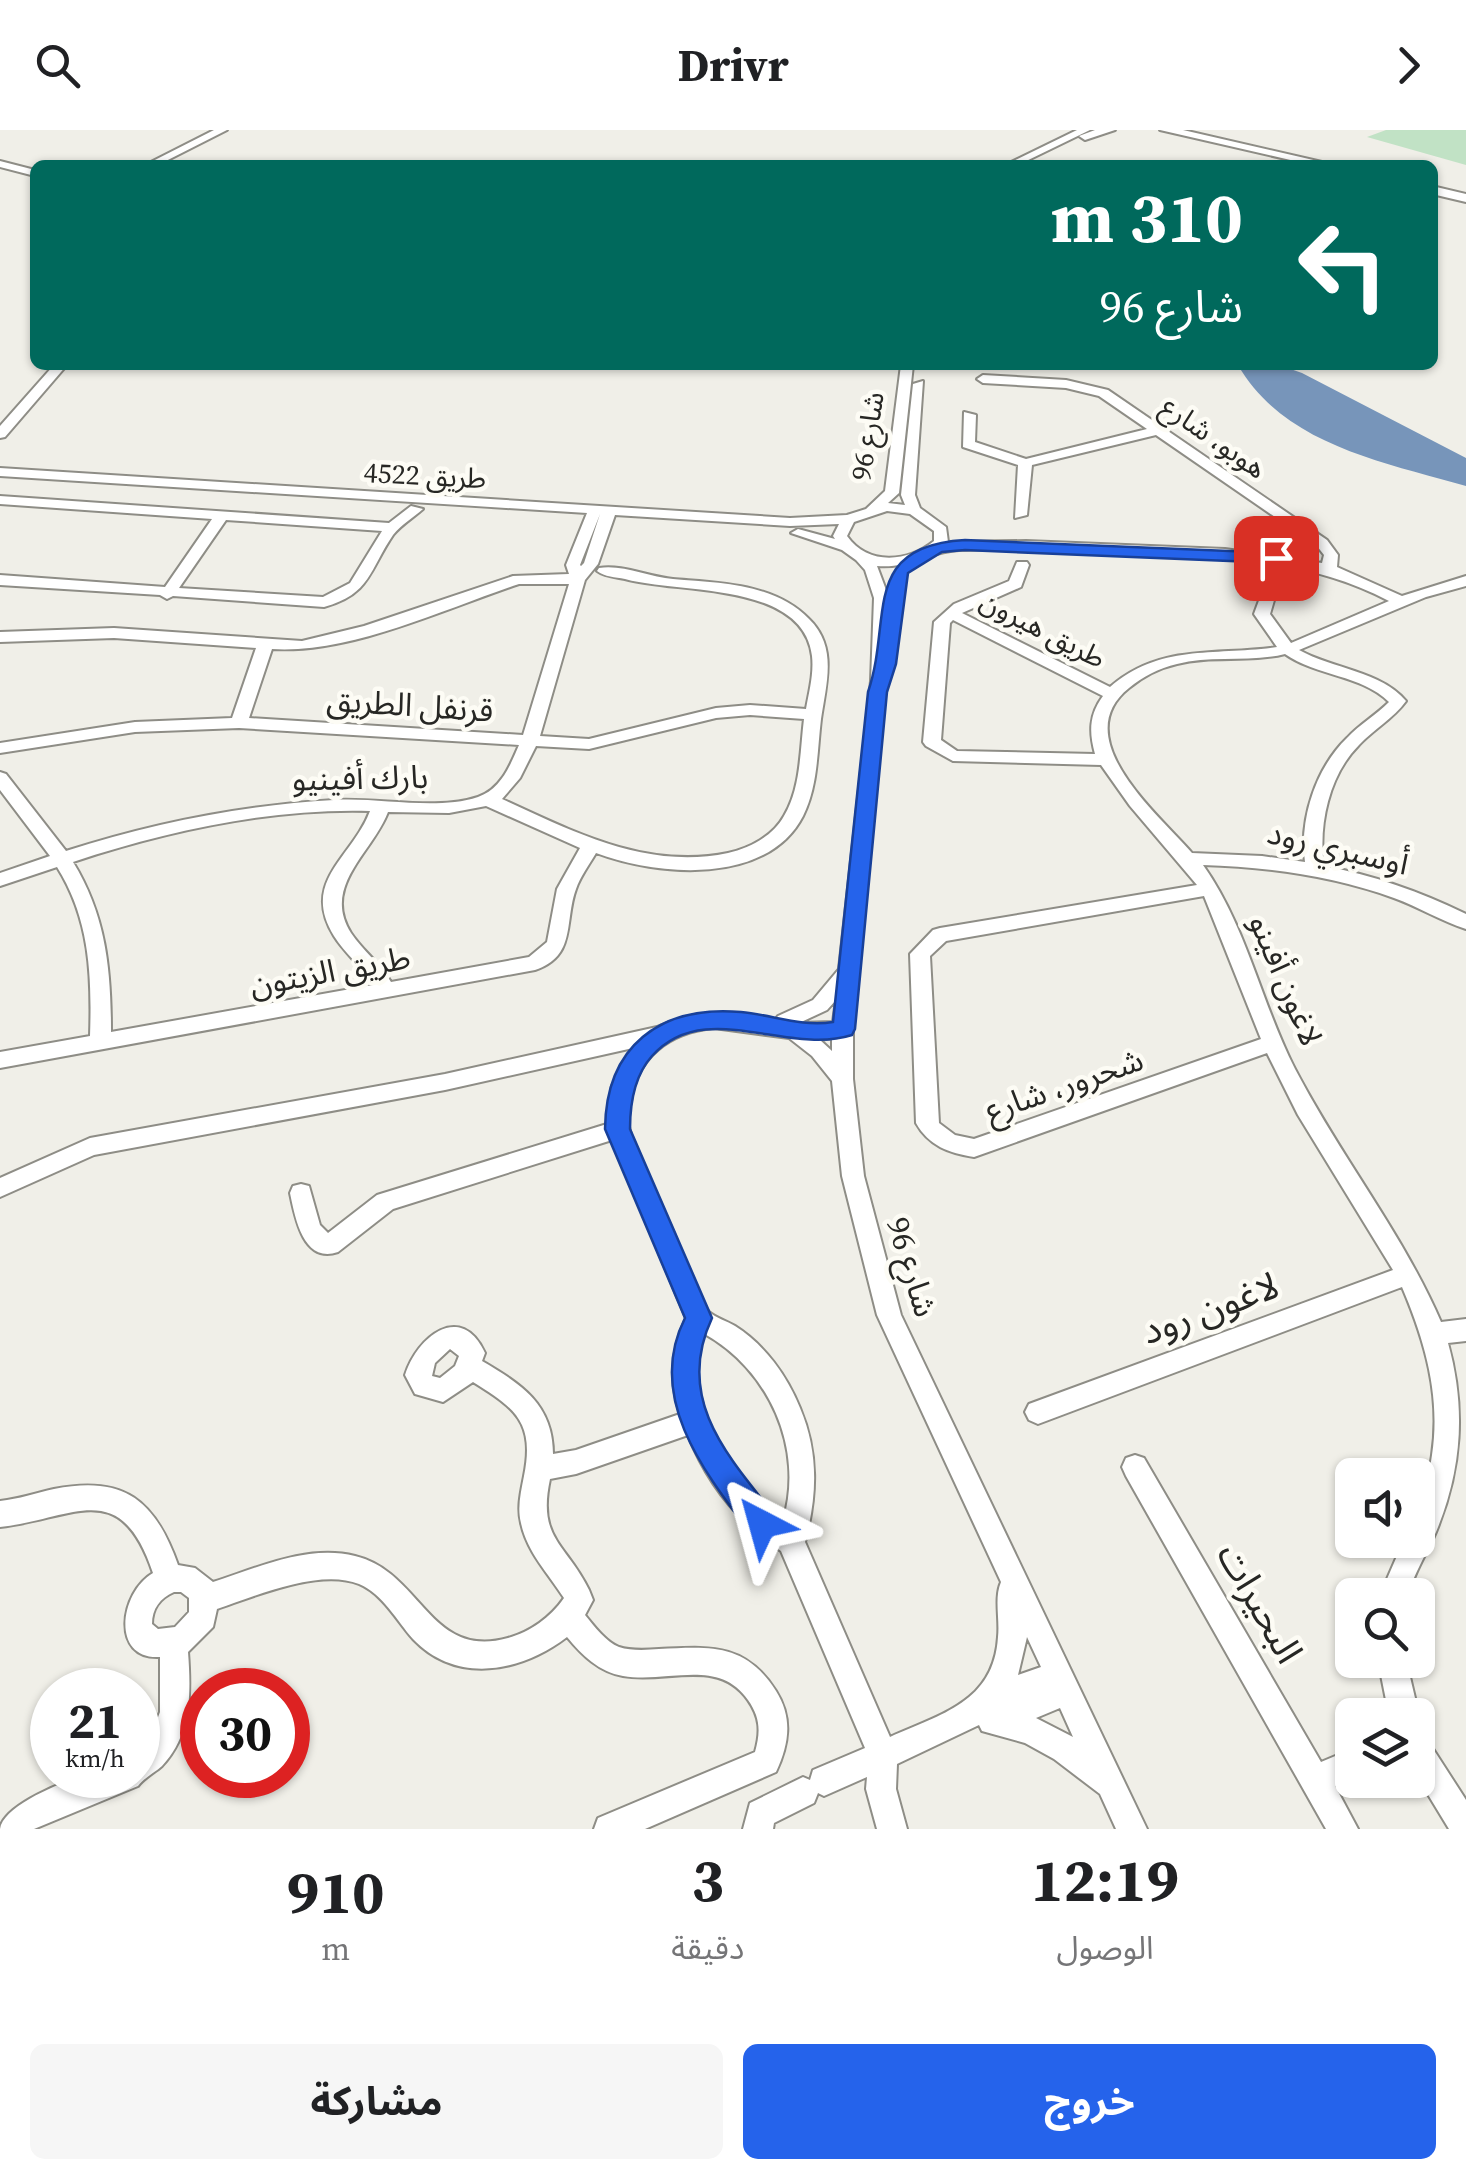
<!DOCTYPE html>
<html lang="ar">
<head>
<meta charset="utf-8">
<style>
  :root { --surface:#fff; --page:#f6f6f6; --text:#202124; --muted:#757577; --accent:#2563eb }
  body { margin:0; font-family:"Source Serif 4","Noto Sans Arabic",serif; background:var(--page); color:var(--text); direction:rtl; height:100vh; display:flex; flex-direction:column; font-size:38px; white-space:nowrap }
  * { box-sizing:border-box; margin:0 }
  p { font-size:32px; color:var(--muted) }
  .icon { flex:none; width:55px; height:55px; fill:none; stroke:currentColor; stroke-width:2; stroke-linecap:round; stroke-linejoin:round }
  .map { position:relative; height:1699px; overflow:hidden; direction:ltr }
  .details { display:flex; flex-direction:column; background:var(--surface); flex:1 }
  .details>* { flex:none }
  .hud { position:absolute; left:30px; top:30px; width:1408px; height:210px; border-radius:15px; box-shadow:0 2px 8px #0004; direction:rtl; background:#00695c; color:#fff; overflow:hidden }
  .tools { position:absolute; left:1335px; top:1328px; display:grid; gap:20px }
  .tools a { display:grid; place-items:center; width:100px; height:100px; border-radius:15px; background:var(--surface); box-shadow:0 2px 8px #0004; font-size:50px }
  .speed { position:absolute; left:30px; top:1538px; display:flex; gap:20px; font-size:50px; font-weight:700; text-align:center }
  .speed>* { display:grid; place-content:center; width:130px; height:130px; border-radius:50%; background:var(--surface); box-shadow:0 2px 8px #0004; line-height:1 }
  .speed small { font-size:25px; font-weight:400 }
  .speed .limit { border:15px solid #d22; background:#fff; color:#111 }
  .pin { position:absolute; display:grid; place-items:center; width:85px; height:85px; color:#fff; margin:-42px; border-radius:20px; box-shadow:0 5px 15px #0006 }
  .me { position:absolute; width:110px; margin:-55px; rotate:321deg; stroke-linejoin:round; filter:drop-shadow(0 0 8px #0008) }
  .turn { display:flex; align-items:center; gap:35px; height:210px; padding:0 30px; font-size:45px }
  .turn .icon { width:130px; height:130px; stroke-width:2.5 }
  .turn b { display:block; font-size:70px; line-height:85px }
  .eta { display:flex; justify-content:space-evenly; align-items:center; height:170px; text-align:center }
  .eta b { font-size:60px; font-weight:700; line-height:70px }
  .cta { display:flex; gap:20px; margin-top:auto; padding:20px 30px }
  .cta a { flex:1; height:115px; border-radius:15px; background:var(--accent); color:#fff; font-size:40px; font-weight:700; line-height:115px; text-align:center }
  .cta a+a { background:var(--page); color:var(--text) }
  header { display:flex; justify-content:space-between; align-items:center; height:130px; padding:0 30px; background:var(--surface); font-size:45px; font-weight:700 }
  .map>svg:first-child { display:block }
  .green { fill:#c1e2c5 }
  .water { fill:#7795ba }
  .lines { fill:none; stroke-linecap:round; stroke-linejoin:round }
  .minor-casing { stroke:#8e8d86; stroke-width:4 }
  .major-casing { stroke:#8e8d86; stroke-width:4 }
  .minor { fill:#fff; fill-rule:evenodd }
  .major { fill:#fff; fill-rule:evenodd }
  .route { fill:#2563eb; stroke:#184099; stroke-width:2.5 }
  .labels { text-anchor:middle; stroke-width:9; stroke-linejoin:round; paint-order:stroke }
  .far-street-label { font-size:28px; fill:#272724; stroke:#fdfcf5 }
  .street-label { font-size:32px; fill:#272724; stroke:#fdfcf5 }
  .near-street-label { font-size:38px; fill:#272724; stroke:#fdfcf5 }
</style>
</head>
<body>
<header><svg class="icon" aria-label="forward" viewBox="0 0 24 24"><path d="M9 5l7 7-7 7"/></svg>Drivr<svg class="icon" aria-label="search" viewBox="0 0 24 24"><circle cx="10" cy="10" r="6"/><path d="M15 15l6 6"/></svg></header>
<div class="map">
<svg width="1466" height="1699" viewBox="0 0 1466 1699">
  <rect width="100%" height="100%" fill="#f0efe8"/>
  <path class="green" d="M1386,0h80v35l-99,-28z"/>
  <path class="water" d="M1238,235h41l23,8 164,85v28c-82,-24 -182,-41 -228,-121z"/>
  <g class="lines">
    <defs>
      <path id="minor" d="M214,0h13l-69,35h-13z
        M1077,0h13l-72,35h-13z
        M0,31l35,9v6l-35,-9z
        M54,235h13l-62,72 -5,1v-12z
        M901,235h12l-14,128 -11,10 17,2 -4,-10 12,-111 10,-3 -8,114 5,13 26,19 2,15 78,-1 199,8 97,14 2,-8 -7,-9 -161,-111 -124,30 -5,50 -12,3 3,-53 -55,-18 1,-35 12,3 -1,27 51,17 121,-30 -48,-33 -33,-8 -83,-5 -6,-4 6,-4 83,5 42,10 219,150 11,15 -1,12 65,29 64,-20v10l-40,11 -127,53c34,19 82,21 107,51 -13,18 -32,28 -47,44 -30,30 -41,80 -35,121 49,9 97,26 142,48v15c-25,-8 -47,-22 -72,-31 -61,-22 -126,-31 -191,-33 44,62 58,138 92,204 45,87 107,163 146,253l25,-3v22l-18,2c18,65 14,126 -12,189 -9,21 -22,41 -28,63h-28l24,-55h14c0,-30 10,-55 14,-85 9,-59 -7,-114 -30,-168l-364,137 -9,-4 -4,-8 4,-8 364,-134 -95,-155 -31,-62 -293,104c-25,-4 -45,-11 -58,-34l-6,-169 23,-24 7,-2 257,-43 -67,-79 -29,-41 -148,-4 -27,-15 -3,-4 11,-120 20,-18 55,-23 8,-19h10l2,3 -8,22 -59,26 148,74c50,-44 107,-31 167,-40l-23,-33 10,-27h10l3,3 -7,24 21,29 98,-42c-85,-45 -176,-44 -269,-47 -54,-2 -108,-6 -161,-4 -29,1 -51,19 -82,16l12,32 1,34 -37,397v50l11,97 37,139 246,514h-31l-16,-35 -46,-35 -29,-16 -43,-12 -3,-6 -82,39 -1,25 11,40h-30l-11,-40 1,-12 -43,19 -6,-3 -4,10 -40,20 -1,6h-30l7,-26 53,-26 7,3 3,-10 52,-22 -84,-197c-42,-28 -74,-68 -93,-116l-112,39 -26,5c-13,60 16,64 39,111l4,10 -8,15c9,11 21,27 34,32 12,4 28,3 40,2 50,-2 86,-7 117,42 17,27 13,53 0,81l-131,57h-51l4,-11 157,-66c6,-21 5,-35 -7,-52 -30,-43 -81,-16 -125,-24 -24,-4 -41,-21 -56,-39 -46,35 -110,48 -154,2 -16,-18 -30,-45 -54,-55 -39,-16 -104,12 -142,25l-4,18 -25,25c3,40 4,82 -26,114 -8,7 -18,12 -24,20l-104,43h-34c3,-24 67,-50 90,-54 15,-3 33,0 48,0v-28l15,-17 7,-18v-55c-50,3 -40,-65 -7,-84 -33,-98 -79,-54 -153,-46v-26c19,-2 36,-8 54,-12 70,-14 101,11 124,76l17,3 18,14c44,-14 95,-38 142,-26 67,16 74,104 153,82 22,-6 43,-21 56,-40 -16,-25 -37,-46 -43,-75 -4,-16 0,-31 3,-47 11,-54 -9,-68 -51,-94l-30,20 -28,-8 -10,-19c12,-38 56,-74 80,-22l-3,8c39,23 71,43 71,93l23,-4 104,-36c-11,-34 -9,-63 6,-96l-74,-178 -219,69 -55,43c-35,12 -43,-35 -48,-59l3,-7 8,-2 8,2 11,39 8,8 49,-38 230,-71 5,-38 21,-38 -188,42 -351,65 -94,42v-19l90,-40 355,-64 212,-47c40,-18 76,-13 118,-7l3,-4 35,-16 26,-31 32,-288 3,-83 -9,-28 -9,-10 -14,-10 -51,-17 7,-4 37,10 -2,-3 6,-12 -49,2 -175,-11 -17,49 -13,16 -45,156 49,3 127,-31 34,-3 56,4c3,-17 8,-35 6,-53 -9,-75 -134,-62 -187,-77 -10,-2 -20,-2 -28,-8l2,-3c23,-4 50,9 74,11 46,4 101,4 136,40 29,28 17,65 12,100 -4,33 -3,67 -18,97 -36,70 -146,60 -207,37 -7,12 -16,24 -20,36 -12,32 1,67 -41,81l-535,98v-16l90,-16c2,-60 0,-117 -33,-169l-57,19v-13l50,-17 -50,-66v-18l6,2 60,77c87,-28 177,-46 268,-51 44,-3 102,11 144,-3 23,-8 32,-31 41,-52l-280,-17 -104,4 -135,21v-10l135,-21 97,-4 24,-70 -142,-10 -114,4v-10l114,-4 188,13 62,-15 149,-50 56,-2 -3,-9 21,-52 -587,-37v-8l790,50 57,-3 19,-6 19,-18zM887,381l23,3 24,17v10c-26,21 -66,25 -87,-5l7,-14zM600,384l-16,49 -3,3 -1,-1zM519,454h50l-46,151 -274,-17 23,-69c79,5 172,-40 247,-65zM953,490l150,76c-14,19 -14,36 -8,58l-138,-3 -16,-11 9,-117zM1285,524c31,22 77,21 104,48 -13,13 -29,22 -42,36 -31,30 -48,81 -42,124l-43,-6 -70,-3c-33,-38 -126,-115 -63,-165 13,-11 30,-20 48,-24 35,-9 72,-1 108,-10zM750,585l54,4c-4,32 -3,69 -20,97 -11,20 -34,32 -56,37 -81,17 -154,-21 -226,-54l18,-21 16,-32 53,3 127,-31zM486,676l94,42 -23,41 -10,53 -18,15 -138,25c-11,-19 -28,-31 -40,-49 -30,-47 22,-81 37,-121l61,1zM370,681c-17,46 -70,70 -36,125 11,18 29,31 39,49l-262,47c0,-63 -5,-116 -38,-170 94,-31 198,-54 297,-51zM1204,766l57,143 -287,100 -19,-4 -16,-12 -9,-167 16,-15zM836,870l-3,22 -34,1 28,-13zM714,898l75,10 23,18 20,25 10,95 35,139 124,267c-7,16 -1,37 -3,55 -4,65 -57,77 -108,100l-85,-195c12,-46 14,-89 -5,-134 -13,-32 -35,-63 -65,-82 -8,-5 -19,-8 -26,-14 -10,-9 -28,-61 -34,-76 -14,-33 -37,-71 -45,-105 -3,-9 -1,-21 1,-30 6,-45 40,-69 83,-73zM832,908v13l-12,-11zM703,1203c66,36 102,116 80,188 -49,-32 -105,-129 -80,-188zM450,1219l9,7 -4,10 -15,12 -8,-2 3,-13zM174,1462h7l8,6v14l-14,15 -17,2 -6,-5c0,-15 8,-26 22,-32zM1027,1507l14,30 -23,8zM1060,1578l13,29 -37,-19z
        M0,366l389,27 22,-17 12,3c-10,9 -21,15 -30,26 -24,35 -22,59 -69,72l-151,-11 -6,3 -7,-4 -160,-10v-10l165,12 47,-68 -212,-15zM226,390l156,11 -32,52 -27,14 -144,-9z
        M1135,1325l9,3 177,304 31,-13v30l-17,7 23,43h-32l-200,-353 -4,-9 4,-9z
        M1378,1530h28l13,55 -1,3v-3h-29z
        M1418,1606l10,5 38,59v29h-17l-31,-51z"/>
      <path id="major" d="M1095,0h20l-30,10 -6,-4z
        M1160,0h23l152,35h-23z
        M1432,56l34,8v8l-34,-8z"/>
    </defs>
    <use href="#minor" class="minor-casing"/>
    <use href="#major" class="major-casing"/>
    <use href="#minor" class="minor"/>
    <use href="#major" class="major"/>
  </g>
  <path class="route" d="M965,410l311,13 8,5 -8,5 -311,-13 -23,2 -34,21 -12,91 -9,28 -32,337 -3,6c-66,21 -147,-38 -200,21 -18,20 -22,48 -22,73l82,189c-37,79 13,135 61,195l4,11 -4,10 -11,4 -11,-4c-47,-62 -106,-137 -66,-216l-80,-189c1,-83 55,-124 136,-117 32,3 60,15 92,10l35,-330c25,-73 -9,-146 97,-152z"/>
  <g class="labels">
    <g class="far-street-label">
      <text transform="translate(867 306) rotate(-81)" y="10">شارع 96</text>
      <text transform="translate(1214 307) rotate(35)" y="10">هوبو، شارع</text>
      <text transform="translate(425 345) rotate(3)" y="10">طريق 4522</text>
      <text transform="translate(1043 499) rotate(27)" y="10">طريق هيرون</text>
    </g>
    <g class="street-label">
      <text transform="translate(410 575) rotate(4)" y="11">قرنفل الطريق</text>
      <text transform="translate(360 648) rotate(-1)" y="11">بارك أفينيو</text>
      <text transform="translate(1338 718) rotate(13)" y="11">أوسبري رود</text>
      <text transform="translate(330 841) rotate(-10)" y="11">طريق الزيتون</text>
      <text transform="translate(1286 850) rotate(67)" y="11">لاغون أفينو</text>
      <text transform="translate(1064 955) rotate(-19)" y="11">شحرور، شارع</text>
      <text transform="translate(912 1137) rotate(73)" y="11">شارع 96</text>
    </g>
    <g class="near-street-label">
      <text transform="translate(1210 1178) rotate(-20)" y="13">لاغون رود</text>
      <text transform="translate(1260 1473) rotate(60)" y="13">البحيرات</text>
    </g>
  </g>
</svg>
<div class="tools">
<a><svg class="icon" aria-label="sound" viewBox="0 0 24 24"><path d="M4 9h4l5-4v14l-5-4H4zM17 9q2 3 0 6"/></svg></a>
<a><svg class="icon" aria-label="search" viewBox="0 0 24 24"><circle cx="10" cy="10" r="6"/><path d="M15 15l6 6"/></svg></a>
<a><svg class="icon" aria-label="layers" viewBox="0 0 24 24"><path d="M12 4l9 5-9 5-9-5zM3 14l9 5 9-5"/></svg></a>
</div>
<div class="speed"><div>21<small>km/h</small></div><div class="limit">30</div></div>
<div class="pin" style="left:1276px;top:428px;background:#d93025"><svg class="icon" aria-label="arrive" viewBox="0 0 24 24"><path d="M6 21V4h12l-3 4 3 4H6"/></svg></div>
<svg class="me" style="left:762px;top:1394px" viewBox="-20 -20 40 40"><path d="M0-17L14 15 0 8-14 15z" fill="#2563eb" stroke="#fff" stroke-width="4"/></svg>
<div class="hud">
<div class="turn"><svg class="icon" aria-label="left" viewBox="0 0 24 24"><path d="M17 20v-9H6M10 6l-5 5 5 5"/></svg><div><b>310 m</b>شارع 96</div></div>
</div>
</div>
<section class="details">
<div class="eta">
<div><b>12:19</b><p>الوصول</p></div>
<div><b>3</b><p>دقيقة</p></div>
<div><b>910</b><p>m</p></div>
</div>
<div class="cta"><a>خروج</a><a>مشاركة</a></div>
</section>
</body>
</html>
